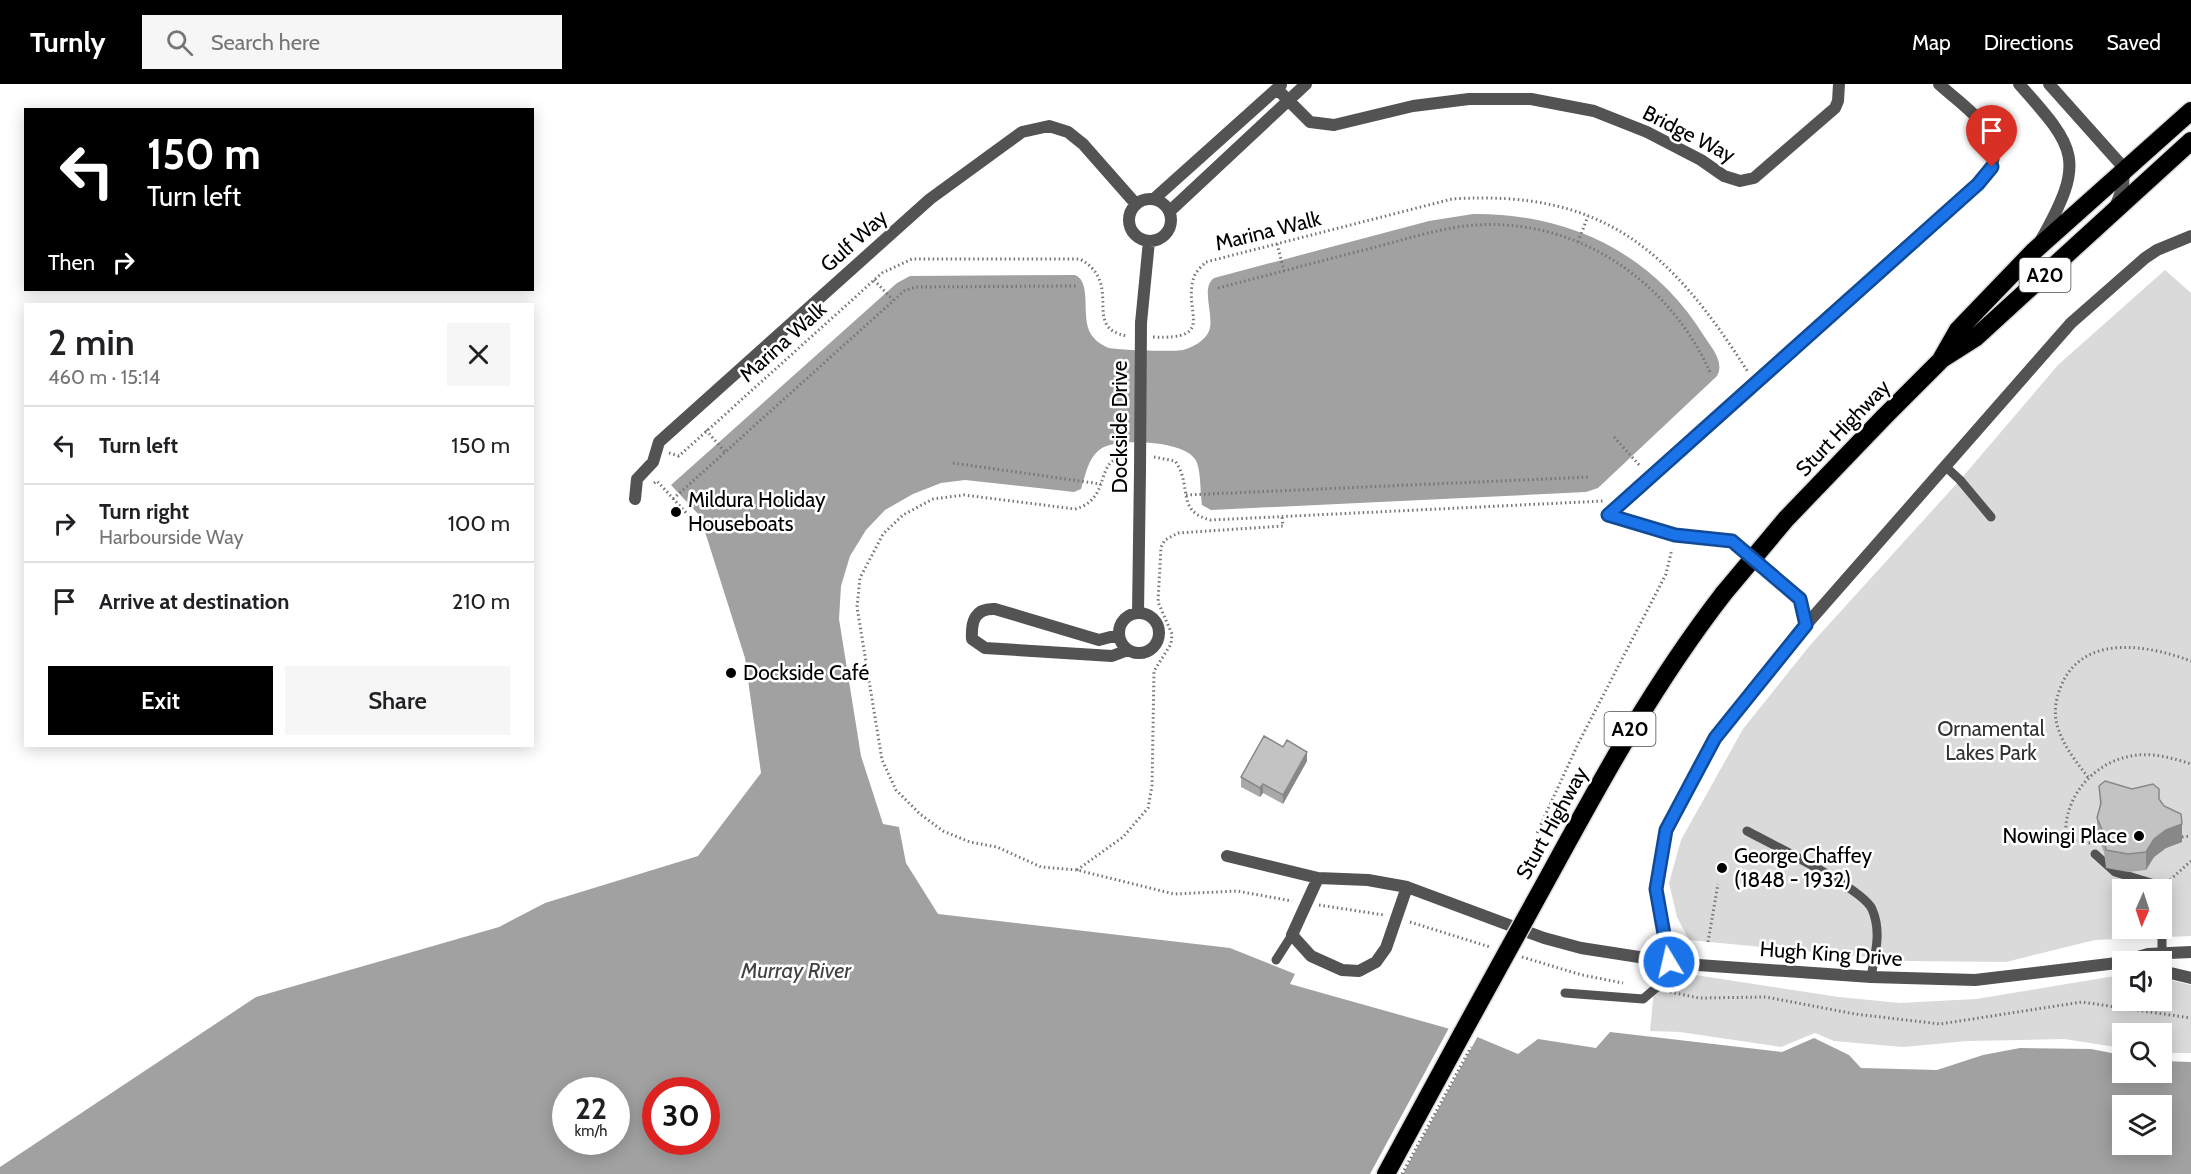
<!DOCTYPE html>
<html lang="en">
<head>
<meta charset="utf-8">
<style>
  :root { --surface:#fff; --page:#f6f6f6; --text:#202124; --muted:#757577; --line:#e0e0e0; --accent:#000 }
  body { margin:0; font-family:Cabin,sans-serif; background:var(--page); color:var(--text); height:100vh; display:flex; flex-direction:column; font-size:22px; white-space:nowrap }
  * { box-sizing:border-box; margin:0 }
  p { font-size:20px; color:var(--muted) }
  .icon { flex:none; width:33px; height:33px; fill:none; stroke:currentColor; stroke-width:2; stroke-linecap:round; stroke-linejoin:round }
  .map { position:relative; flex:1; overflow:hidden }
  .drawer { position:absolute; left:24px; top:219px; width:510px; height:444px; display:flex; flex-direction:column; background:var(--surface); border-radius:0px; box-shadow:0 3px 15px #0003 }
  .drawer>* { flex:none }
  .hud { position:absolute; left:24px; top:24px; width:510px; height:183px; border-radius:0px; box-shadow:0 3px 15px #0003; background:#000; color:#fff; overflow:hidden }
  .needle { width:39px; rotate:183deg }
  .controls { position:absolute; left:2112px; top:795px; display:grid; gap:12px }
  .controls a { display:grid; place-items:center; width:60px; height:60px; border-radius:0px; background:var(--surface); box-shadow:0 3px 15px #0003; font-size:30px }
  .speed { position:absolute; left:552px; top:993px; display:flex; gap:12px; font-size:30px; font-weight:700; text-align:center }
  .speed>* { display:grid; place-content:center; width:78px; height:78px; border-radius:50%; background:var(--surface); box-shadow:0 3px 15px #0003; line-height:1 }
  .speed small { font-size:15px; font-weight:400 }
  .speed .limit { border:9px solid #d22; background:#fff; color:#111 }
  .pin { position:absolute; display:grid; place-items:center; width:51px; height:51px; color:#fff; margin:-62px -26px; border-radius:50% 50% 50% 0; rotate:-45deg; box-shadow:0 0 6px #0007 }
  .pin .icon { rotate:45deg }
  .me { position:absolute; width:66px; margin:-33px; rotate:351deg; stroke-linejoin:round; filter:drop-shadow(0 0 4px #0008) }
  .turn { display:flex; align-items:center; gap:21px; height:126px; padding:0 24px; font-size:27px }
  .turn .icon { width:78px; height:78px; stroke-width:2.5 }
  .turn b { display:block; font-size:42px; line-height:51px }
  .then { display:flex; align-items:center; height:57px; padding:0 24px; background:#0003; gap:12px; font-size:22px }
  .round { display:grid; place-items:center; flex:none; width:63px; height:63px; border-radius:0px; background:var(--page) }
  .overview { display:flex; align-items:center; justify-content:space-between; height:102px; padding:0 24px }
  h1 { font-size:36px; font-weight:600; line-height:45px }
  .cta { display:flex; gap:12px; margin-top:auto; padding:12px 24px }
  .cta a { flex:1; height:69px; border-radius:0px; background:var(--accent); color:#fff; font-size:24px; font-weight:600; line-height:69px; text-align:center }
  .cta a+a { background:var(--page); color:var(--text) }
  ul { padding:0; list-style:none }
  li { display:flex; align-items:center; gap:18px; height:78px; padding:0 24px; border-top:2px solid var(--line) }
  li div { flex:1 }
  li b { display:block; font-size:22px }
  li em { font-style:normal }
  header { display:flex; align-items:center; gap:36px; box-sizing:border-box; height:84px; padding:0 30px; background:var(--accent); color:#fff }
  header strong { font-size:28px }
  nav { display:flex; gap:33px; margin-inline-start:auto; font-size:21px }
  .search { width:420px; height:54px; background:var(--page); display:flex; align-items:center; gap:15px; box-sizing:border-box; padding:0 21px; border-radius:0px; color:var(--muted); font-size:22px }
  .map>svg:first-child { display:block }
  .green { fill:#dadada; fill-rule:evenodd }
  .water { fill:#a1a1a1; fill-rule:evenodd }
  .pier { fill:#fff }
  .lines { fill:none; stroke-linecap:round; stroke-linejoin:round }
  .highway-casing { stroke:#dbdbdb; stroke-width:21 }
  .path { stroke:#757575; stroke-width:3; stroke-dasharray:1.5 3; stroke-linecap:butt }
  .lane { stroke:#535353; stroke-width:9 }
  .street { stroke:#535353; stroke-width:12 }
  .highway { stroke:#000; stroke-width:18 }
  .highway-bridge-casing { stroke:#dbdbdb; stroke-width:21; stroke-linecap:butt }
  .path-bridge { stroke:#757575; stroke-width:3; stroke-dasharray:1.5 3; stroke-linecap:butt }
  .street-bridge { stroke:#535353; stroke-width:12 }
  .highway-bridge { stroke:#000; stroke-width:18 }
  .wall { fill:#a8a8a8 }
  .shaded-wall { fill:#888 }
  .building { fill:#c3c3c3; stroke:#888; stroke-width:1.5 }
  .route-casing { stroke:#114b97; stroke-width:15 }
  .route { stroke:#1a73e8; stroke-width:10 }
  .poi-dot { fill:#000; stroke:#fff; stroke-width:2 }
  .labels { text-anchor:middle; stroke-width:5; stroke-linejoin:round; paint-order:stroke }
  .shield { fill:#fff; stroke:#4c4c4c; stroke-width:1.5 }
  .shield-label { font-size:20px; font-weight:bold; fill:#000 }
  .street-label { font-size:21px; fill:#000; stroke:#fff }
  .poi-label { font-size:21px; fill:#000; stroke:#fff; text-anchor:start }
  .park-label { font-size:21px; fill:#313131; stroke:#fff }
  .water-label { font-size:22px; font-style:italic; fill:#424242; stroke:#fff }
</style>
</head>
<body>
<header>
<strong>Turnly</strong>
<div class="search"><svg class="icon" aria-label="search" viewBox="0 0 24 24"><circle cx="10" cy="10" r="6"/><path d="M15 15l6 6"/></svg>Search here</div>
<nav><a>Map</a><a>Directions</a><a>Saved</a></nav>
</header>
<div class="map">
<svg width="2191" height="1090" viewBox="0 0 2191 1090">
  <rect width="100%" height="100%" fill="#fff"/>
  <path class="green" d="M2165,186l26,23v643l-96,4 -89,22 -99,-1 -218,-21 -12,-23 -8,-34 12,-43 62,-111 68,-85 149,-164 98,-115zM2122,806h40v38h-40z
    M1656,885l183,28 61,6 76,-4 139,-23h7v24h40v-22l29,7v68h-29v-19h-40v14l-58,-9 -96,2 -65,6 -69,-6 -19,-8 -34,14 -101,-15 -30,-1z"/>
  <path class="water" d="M1473,130c95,-1 180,39 231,122 7,11 21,26 13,40l-119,112 -12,4 -375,18 -9,-5c-2,-13 -1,-31 -5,-42 -7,-23 -78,-25 -95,-15 -14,9 -16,26 -21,41l-7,3 -109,-12 -24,3 -28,11 -28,16 -19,20 -16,26 -9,30 -2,33 22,137 22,68 16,3 7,36 32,51 292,34 65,26 -5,10 185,52 43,18 20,-15 58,9 14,-16 172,20 32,-14 35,17 12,13 76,2 46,-15 37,-7 71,1 31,6v17h40v-11l29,1v112h-2191v-7l256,-170 243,-70 46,-24 153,-47 63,-83 -16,-115 -45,-142 -29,-31 226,-202 13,-7 165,-1c19,8 3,47 19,63 3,4 10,8 15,10 10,2 64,4 74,2 10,-3 22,-9 26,-19 6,-15 -9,-43 5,-53l215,-57zM566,1006h50v52h-50zM656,1006h50v52h-50zM2122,1022h40v38h-40z"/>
  <path class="pier" d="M1450,942l29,8 -76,140h-33z"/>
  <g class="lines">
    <defs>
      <path id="highway" d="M1942,274l16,-28 76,-79 157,-140
        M1884,333l58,-58 33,-21 216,-197
        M1550,790c54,-99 105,-192 174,-281
        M1386,1090l77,-142"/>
    </defs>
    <use href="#highway" class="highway-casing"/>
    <path class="path" d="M1578,158l10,-26
      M1277,160l7,27
      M874,196l19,20
      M1218,204c51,-13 102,-27 154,-40 31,-8 61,-18 93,-22 106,-12 202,51 245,146
      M1153,253c65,3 29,-25 41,-60 2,-6 8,-11 12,-15l246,-63c152,-10 219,52 296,173
      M706,346l19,22
      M1614,353l27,30
      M669,369l10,3 203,-183 30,-14h168c45,25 0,70 48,77
      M1126,373c-33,1 -13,42 -51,52l-111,-14 -31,4 -30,16 -20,19 -23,44 -3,29 25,153 14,30 24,24 23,17 27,11 27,5 44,20 36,3 97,24 63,-3 55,10
      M1154,373l21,4c18,24 0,51 36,59l392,-19
      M953,379l148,21
      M654,399l3,-2 33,36
      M1186,411l403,-18
      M673,415l231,-208 12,-4 160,-1
      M2088,693c-11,-14 -23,-29 -29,-46 -6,-16 -4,-30 2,-45 22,-53 87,-41 130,-25
      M1537,749l41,-89 88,-170 6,-25
      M2182,753l9,-1
      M2090,759l-24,-4c-4,-40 26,-76 65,-83 20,-4 42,2 60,8
      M1077,786l46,-33 25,-29 4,-22 2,-115 17,-27 1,-10 -14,-32 3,-55 4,-7 13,-7 105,-7 -1,-9
      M2170,796l21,-19
      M1319,821l65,10
      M1410,838l80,25
      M1708,858l10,-58
      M1522,873l60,18 41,8
      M1670,908l29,6 67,-1 89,17 85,10 142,-22 109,16"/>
    <path class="lane" d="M1946,383l14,13 31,37
      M1747,747c24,13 115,57 125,78 10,23 3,45 -1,68
      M2095,770l20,18 46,14v4
      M2162,820v66
      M1276,876l16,-25
      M1565,909l78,6 41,-35"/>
    <path class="street" d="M2019,0c58,65 67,76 22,156
      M2049,0l75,84 -1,19 -7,18
      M1277,5l33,33 24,3 79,-19 56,-7h62l63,12 53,21 54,28 23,16 16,5 14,-3 81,-70 3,-7 1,-17
      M1155,114l126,-113
      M1129 136a21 21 0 1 1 42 0a21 21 0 1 1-42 0Z
      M1170,127l136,-127
      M1141,239l8,-82
      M635,415l2,-20 16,-17 6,-20 271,-243 92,-67 27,-6 19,6 15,12 52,59
      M1608,431l379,-340c25,-39 -22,-67 -48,-91
      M1608,431l67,20 57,6 68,58 6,26
      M1138,529l2,-142
      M1119 549a20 20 0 1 1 40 0a20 20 0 1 1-40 0Z
      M1118,551l-19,5 -104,-31c-20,-1 -24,12 -23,30l13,9 127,8 16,-6
      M1227,772l91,22
      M1407,803l-21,61 -10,14 -17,9 -17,-1 -31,-14 -19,-21 26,-57 50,2 39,7 137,51 37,10 103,16 187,13 104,3 142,-17 31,-9 43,-2
      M1669,878l-13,-73 10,-59 49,-92 91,-113 265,-302 74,-65 12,-8 34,-14
      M2162,887l29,7"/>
    <use href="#highway" class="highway"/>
    <defs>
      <path id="highway-bridge" d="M1724,509l62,-74 98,-102
        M1463,948l87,-158"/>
    </defs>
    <use href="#highway-bridge" class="highway-bridge-casing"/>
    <path class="path-bridge" d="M1402,1090l69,-127"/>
    <path class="street-bridge" d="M1140,387l1,-148"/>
    <use href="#highway-bridge" class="highway-bridge"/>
  </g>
  <path class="wall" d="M1307,677l-24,43 -20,-11 -3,4 -19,-10v-10z
    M2099,702l60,13 23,43 -16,6 -12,9 -8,13 -18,2 -22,-4 -2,-16 -7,-16v-18l3,-11z"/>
  <path class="shaded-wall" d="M1307,668v9l-24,43v-9z
    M1263,700v9l-3,4v-9z
    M2182,740v18l-16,6 -12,9 -8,13v-18l8,-13 12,-9z"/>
  <path class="building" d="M1264,652l19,11 4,-7 20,12 -24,43 -20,-11 -3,4 -19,-11z
    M2105,697l27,8 21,-5 6,5v10l5,7 17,8 1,10 -16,6 -12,9 -8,13 -18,2 -22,-4 -2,-16 -7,-16 4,-15 -2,-17z"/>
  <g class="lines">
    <defs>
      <path id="route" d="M1669,878l-13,-73 10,-59 49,-92 91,-113 -6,-26 -68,-58 -57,-6 -67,-20 370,-331 14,-17"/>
    </defs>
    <use href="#route" class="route-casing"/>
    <use href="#route" class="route"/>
  </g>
  <g class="poi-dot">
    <circle cx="676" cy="428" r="6"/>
    <circle cx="731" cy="589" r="6"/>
    <circle cx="2139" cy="752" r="6"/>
    <circle cx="1722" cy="784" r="6"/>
  </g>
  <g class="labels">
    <g class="shield">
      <rect x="2019.5" y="174" width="51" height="34" rx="4.5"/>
      <rect x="1604.5" y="628" width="51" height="34" rx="4.5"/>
    </g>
    <g class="shield-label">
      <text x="2045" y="198">A20</text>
      <text x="1630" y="652">A20</text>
    </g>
    <g class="street-label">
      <text transform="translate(1689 50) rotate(27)" y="7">Bridge Way</text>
      <text transform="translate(1268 147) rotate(-14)" y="7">Marina Walk</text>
      <text transform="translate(854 157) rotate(-42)" y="7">Gulf Way</text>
      <text transform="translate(783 258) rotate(-42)" y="7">Marina Walk</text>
      <text transform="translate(1120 343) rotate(-90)" y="7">Dockside Drive</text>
      <text transform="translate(1843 344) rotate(-46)" y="7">Sturt Highway</text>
      <text transform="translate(1552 739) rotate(-61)" y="7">Sturt Highway</text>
      <text transform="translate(1831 870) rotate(4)" y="7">Hugh King Drive</text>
    </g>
    <g class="poi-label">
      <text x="688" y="423">Mildura Holiday<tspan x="688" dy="24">Houseboats</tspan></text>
      <text x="743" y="596">Dockside Café</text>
      <text x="2127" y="759" text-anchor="end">Nowingi Place</text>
      <text x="1734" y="779">George Chaffey<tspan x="1734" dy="24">(1848 - 1932)</tspan></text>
    </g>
    <g class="park-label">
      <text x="1991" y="652">Ornamental<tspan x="1991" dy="24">Lakes Park</tspan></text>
    </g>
    <g class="water-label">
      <text x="796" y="894">Murray River</text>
    </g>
  </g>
</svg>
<div class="controls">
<a><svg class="needle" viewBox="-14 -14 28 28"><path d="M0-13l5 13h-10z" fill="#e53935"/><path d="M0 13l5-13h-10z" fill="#757577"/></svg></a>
<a><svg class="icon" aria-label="sound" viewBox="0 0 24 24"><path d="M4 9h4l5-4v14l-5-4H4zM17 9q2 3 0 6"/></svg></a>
<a><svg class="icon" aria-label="search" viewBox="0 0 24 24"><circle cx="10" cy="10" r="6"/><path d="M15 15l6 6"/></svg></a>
<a><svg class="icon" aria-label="layers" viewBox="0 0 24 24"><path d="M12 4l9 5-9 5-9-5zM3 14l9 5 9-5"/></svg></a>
</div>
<div class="speed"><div>22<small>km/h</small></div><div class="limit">30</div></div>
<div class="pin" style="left:1992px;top:83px;background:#d93025"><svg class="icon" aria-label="arrive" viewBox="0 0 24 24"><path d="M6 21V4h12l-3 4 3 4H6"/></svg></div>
<svg class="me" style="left:1669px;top:878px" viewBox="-20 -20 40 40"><circle r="17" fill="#1a73e8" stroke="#fff" stroke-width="3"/><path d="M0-11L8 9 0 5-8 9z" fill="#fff"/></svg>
<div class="hud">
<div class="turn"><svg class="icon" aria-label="left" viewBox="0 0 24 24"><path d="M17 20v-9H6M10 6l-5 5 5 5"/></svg><div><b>150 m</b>Turn left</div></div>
<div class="then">Then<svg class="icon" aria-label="right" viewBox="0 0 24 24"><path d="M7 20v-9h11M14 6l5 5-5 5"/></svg></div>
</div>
<section class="drawer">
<div class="overview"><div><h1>2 min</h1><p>460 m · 15:14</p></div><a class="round"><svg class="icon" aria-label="close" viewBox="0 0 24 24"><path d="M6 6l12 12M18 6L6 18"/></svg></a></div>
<ul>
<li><svg class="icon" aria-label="left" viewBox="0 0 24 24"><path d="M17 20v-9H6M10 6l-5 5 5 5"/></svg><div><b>Turn left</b></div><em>150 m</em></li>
<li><svg class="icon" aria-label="right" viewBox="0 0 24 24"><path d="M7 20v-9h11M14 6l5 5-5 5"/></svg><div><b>Turn right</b><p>Harbourside Way</p></div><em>100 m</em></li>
<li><svg class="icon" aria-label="arrive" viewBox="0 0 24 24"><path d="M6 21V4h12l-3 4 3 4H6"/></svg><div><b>Arrive at destination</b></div><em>210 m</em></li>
</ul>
<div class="cta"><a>Exit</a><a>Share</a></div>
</section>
</div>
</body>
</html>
